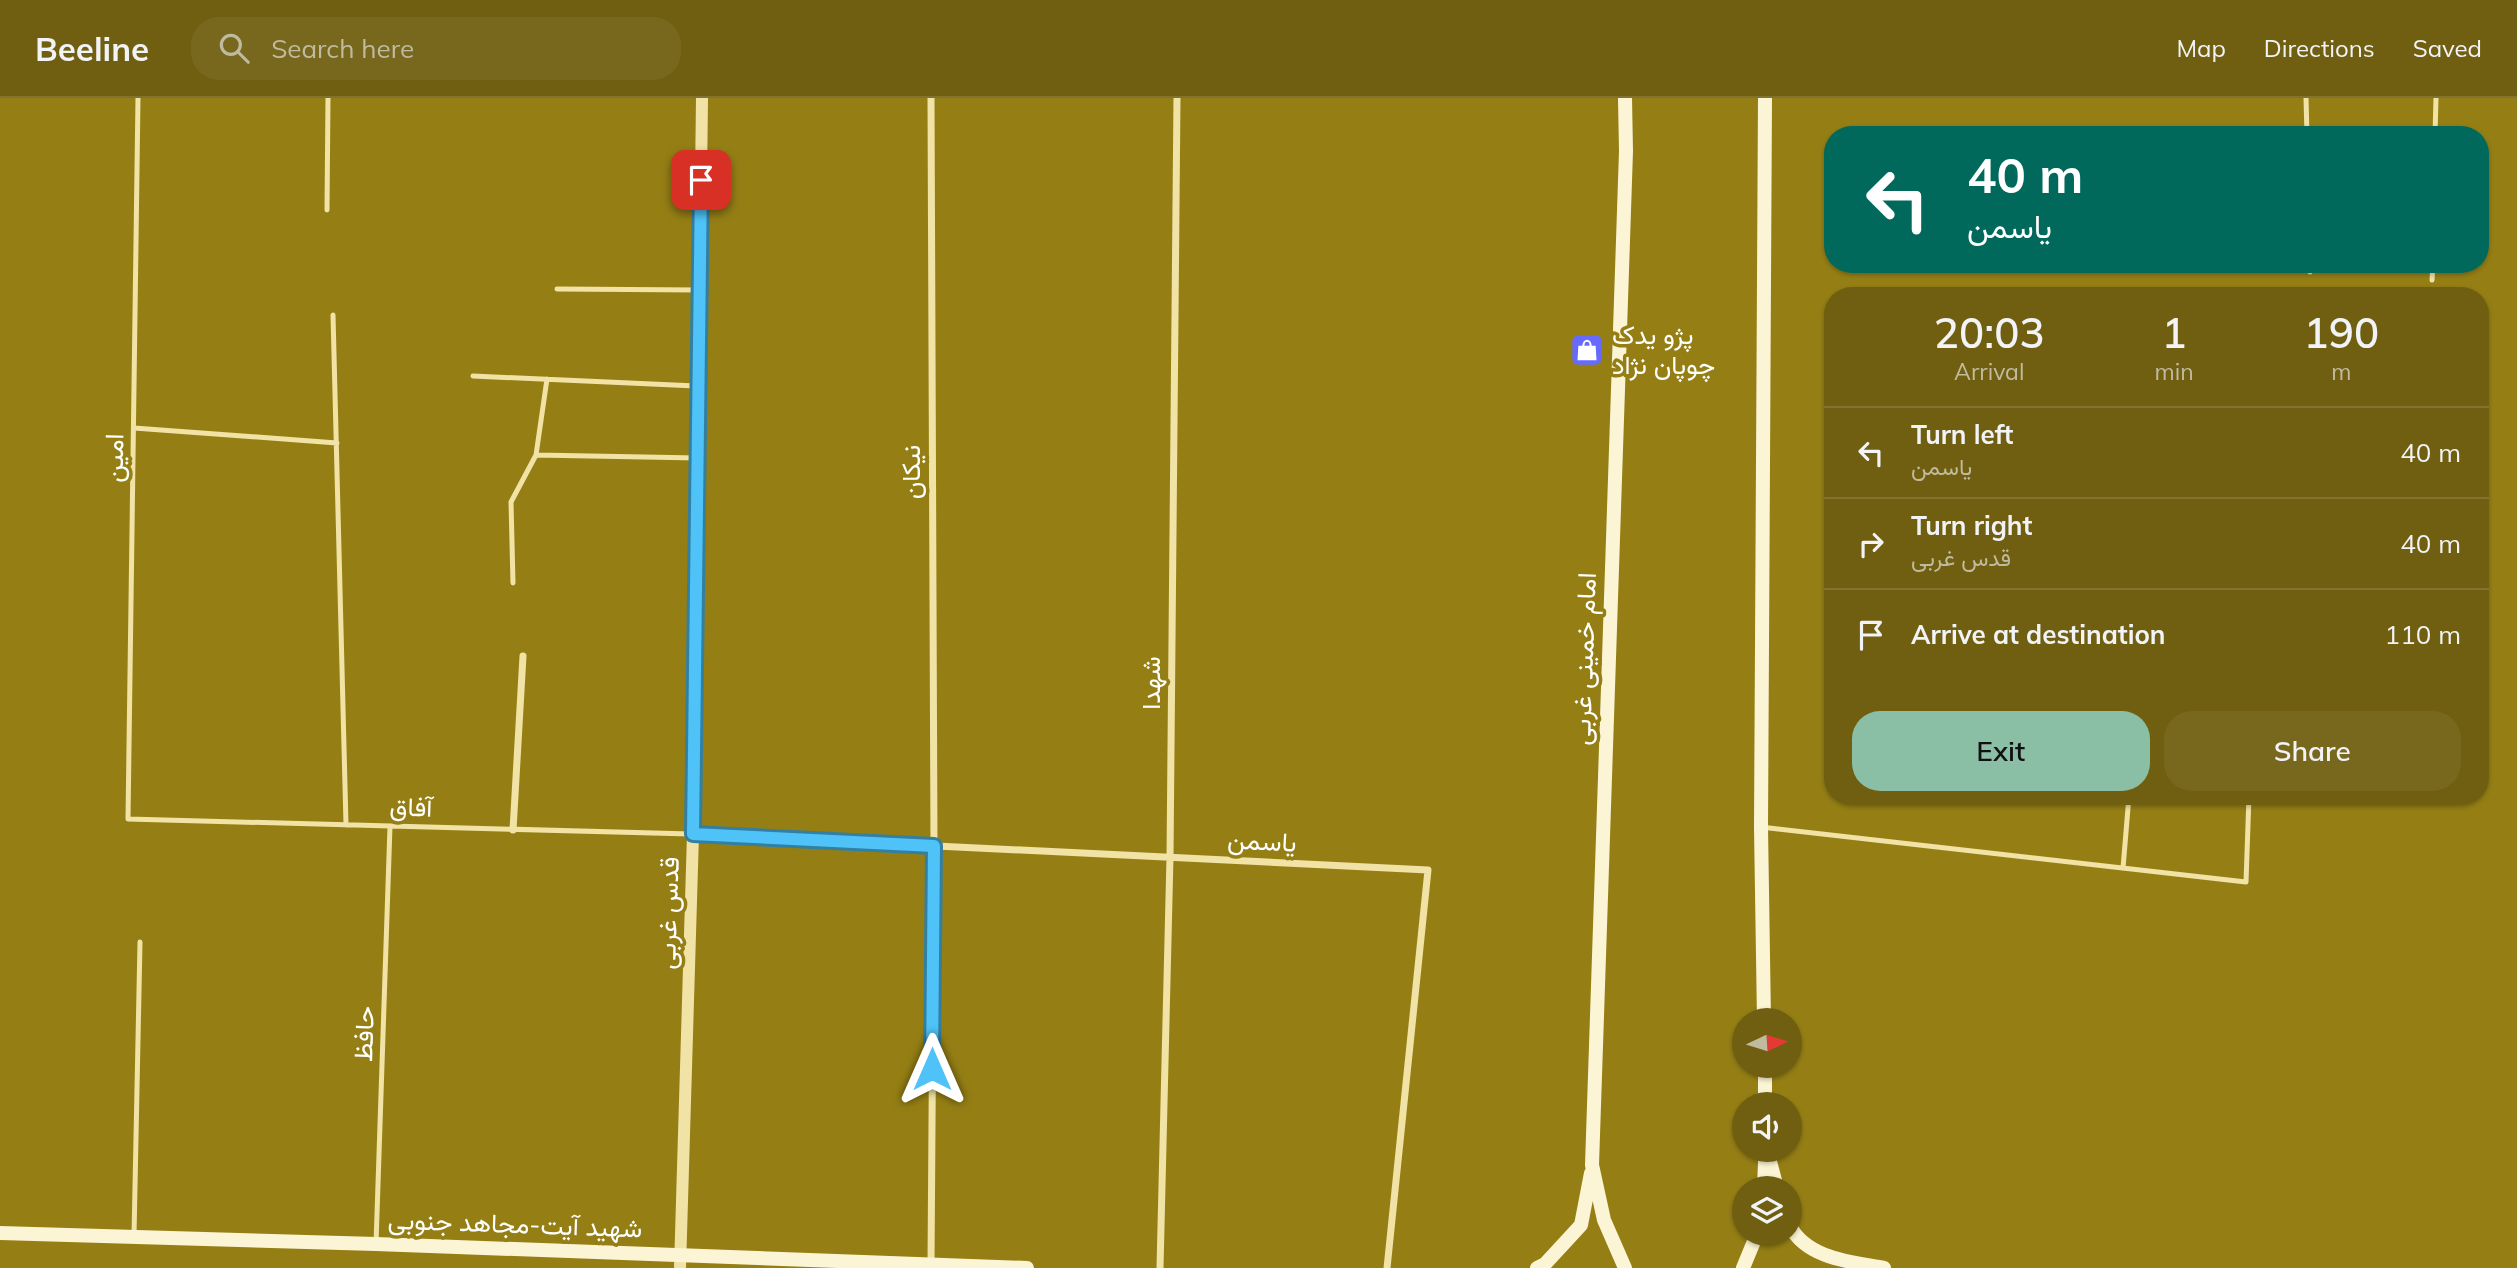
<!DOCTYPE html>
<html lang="en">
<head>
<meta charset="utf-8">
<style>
  :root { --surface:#705f10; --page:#78681e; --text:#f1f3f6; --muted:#c0bb9f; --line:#827430; --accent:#8abfa5 }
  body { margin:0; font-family:Mulish,Vazirmatn,sans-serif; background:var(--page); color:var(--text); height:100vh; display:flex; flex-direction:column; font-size:26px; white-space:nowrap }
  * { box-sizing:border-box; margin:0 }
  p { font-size:23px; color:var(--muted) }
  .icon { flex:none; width:38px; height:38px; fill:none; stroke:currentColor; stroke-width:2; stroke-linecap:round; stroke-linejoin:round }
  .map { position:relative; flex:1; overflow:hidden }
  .panel { position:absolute; left:1824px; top:189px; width:665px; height:518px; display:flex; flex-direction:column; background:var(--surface); border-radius:28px; box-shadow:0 2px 5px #0004 }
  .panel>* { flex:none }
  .top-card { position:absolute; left:1824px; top:28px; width:665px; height:147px; border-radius:28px; box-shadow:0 2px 5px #0004; background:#00695c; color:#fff; overflow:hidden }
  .needle { width:46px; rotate:86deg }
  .buttons { position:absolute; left:1732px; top:910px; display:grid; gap:14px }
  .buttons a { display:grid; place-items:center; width:70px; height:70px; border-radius:50%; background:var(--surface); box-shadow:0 2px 5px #0004; font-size:35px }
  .pin { position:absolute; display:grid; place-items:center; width:60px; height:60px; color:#fff; margin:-30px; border-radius:14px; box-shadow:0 4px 10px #0006 }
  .me { position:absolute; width:77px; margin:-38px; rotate:0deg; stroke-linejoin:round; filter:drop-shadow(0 0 5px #0008) }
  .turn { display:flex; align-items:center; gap:24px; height:147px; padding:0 28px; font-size:32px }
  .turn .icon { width:91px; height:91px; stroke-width:2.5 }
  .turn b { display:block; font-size:49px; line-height:60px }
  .eta { display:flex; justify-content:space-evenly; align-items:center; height:119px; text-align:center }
  .eta b { font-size:42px; font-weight:600; line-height:49px }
  .primary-button { display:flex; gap:14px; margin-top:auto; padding:14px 28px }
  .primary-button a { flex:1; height:80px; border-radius:28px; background:var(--accent); color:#111; font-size:28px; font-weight:600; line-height:80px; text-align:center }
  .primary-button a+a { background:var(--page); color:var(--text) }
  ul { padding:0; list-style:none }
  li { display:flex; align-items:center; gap:21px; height:91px; padding:0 28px; border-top:2px solid var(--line) }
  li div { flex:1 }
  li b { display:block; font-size:26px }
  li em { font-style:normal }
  header { display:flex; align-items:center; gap:42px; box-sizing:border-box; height:98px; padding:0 35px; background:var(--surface); border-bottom:2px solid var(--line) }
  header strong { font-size:33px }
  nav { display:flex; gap:38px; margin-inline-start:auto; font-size:24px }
  .search { width:490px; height:63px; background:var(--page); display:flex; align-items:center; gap:18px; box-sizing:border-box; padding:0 24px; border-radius:28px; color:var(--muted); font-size:26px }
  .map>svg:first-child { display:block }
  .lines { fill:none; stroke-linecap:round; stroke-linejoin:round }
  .service { stroke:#f1e3a6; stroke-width:5 }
  .minor { stroke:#f1e3a6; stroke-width:7 }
  .tertiary { stroke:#f1e3a6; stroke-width:12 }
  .secondary { stroke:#fcf5d5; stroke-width:14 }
  .route-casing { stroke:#337fa1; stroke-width:18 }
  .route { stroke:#4fc3f7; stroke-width:12 }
  .labels { text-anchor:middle; stroke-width:7; stroke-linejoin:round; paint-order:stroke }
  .poi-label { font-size:26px; fill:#fff; stroke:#957f15; text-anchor:start }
  .street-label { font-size:26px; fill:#fff; stroke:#957f15 }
</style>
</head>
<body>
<header>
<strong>Beeline</strong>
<div class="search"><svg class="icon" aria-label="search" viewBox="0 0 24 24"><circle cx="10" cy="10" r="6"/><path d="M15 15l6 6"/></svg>Search here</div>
<nav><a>Map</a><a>Directions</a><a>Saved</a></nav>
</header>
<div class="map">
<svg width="2517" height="1170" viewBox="0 0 2517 1170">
  <rect width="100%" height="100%" fill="#957f15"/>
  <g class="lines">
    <path class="service" d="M138,0l-10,721 563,15
      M2306,0l1,37
      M2435,37l1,-37
      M327,112l1,-112
      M2310,166v8
      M2432,182l1,-16
      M557,191l143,1
      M333,217l13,510
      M473,278l223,10
      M134,330l203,15
      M536,357l162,3
      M513,485l-2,-81 25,-47 11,-76
      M1761,729l485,55 3,-86
      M2123,770l6,-72
      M134,1138l6,-294
      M376,1146l14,-418"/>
    <path class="minor" d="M513,732l10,-174
      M693,736l735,36 -41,398
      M931,1166l3,-418 -3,-748
      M1160,1170l10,-411 7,-759"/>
    <path class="tertiary" d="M680,1170l13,-434 9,-736"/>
    <path class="secondary" d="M1764,922l-3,-193 4,-729
      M1765,968v38
      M1767,1052l10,38
      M1764,1090l1,-26
      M1790,1128c17,33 62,36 94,42
      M0,1135l376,11 651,24
      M1537,1170l8,-4 36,-39 10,-52
      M1625,1170l-21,-48 -12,-55 34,-1014 -1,-53
      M1743,1170l14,-34"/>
  </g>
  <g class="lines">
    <defs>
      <path id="route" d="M701,82l-8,654 241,12 -2,223"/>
    </defs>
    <use href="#route" class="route-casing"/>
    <use href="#route" class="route"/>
  </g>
  <defs>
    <symbol id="shop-square" viewBox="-11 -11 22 22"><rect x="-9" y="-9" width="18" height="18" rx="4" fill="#676aff" stroke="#957f15"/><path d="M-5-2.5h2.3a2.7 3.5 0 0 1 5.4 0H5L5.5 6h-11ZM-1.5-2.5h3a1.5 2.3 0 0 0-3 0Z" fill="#fff"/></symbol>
  </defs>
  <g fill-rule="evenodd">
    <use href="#shop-square" x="1568" y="233" width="38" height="38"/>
  </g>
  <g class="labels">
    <g class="poi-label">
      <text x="1612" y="246">پژو یدک<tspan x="1612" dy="30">چوپان نژاد</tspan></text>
    </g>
    <g class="street-label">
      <text transform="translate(114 360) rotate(-89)" y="9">امین</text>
      <text transform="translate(911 374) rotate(-90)" y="9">نیکان</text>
      <text transform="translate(1584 561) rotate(-88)" y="9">امام خمینی غربی</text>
      <text transform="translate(1151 585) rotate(-90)" y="9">شهدا</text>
      <text transform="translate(411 709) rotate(2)" y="9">آفاق</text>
      <text transform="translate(1262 743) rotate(3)" y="9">یاسمن</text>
      <text transform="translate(668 815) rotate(-88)" y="9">قدس غربی</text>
      <text transform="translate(364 936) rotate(-88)" y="9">حافظ</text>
      <text transform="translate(515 1126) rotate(2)" y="9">شهید آیت-مجاهد جنوبی</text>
    </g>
  </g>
</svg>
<div class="buttons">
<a><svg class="needle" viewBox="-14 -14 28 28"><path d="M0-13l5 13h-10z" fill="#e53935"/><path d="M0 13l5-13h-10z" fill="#c0bb9f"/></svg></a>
<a><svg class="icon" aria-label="sound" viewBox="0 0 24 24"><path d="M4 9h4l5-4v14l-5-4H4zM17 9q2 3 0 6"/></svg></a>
<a><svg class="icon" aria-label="layers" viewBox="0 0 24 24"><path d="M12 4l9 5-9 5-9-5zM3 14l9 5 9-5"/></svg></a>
</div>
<div class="pin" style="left:701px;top:82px;background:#d93025"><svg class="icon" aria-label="arrive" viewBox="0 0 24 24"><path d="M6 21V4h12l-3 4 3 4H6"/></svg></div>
<svg class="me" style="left:932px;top:971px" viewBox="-20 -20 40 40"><path d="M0-17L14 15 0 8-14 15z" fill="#4fc3f7" stroke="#fff" stroke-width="4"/></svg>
<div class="top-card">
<div class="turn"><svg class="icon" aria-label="left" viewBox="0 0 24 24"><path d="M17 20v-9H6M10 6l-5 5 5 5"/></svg><div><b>40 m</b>یاسمن</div></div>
</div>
<section class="panel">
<div class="eta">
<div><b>20:03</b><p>Arrival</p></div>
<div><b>1</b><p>min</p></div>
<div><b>190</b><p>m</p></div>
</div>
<ul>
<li><svg class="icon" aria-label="left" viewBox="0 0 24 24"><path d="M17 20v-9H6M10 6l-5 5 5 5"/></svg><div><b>Turn left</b><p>یاسمن</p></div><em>40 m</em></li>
<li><svg class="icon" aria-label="right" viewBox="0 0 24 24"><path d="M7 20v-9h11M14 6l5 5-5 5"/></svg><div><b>Turn right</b><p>قدس غربی</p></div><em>40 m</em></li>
<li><svg class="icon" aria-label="arrive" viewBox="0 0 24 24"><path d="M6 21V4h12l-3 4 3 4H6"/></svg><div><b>Arrive at destination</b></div><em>110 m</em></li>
</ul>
<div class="primary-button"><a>Exit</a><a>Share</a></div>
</section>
</div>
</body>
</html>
